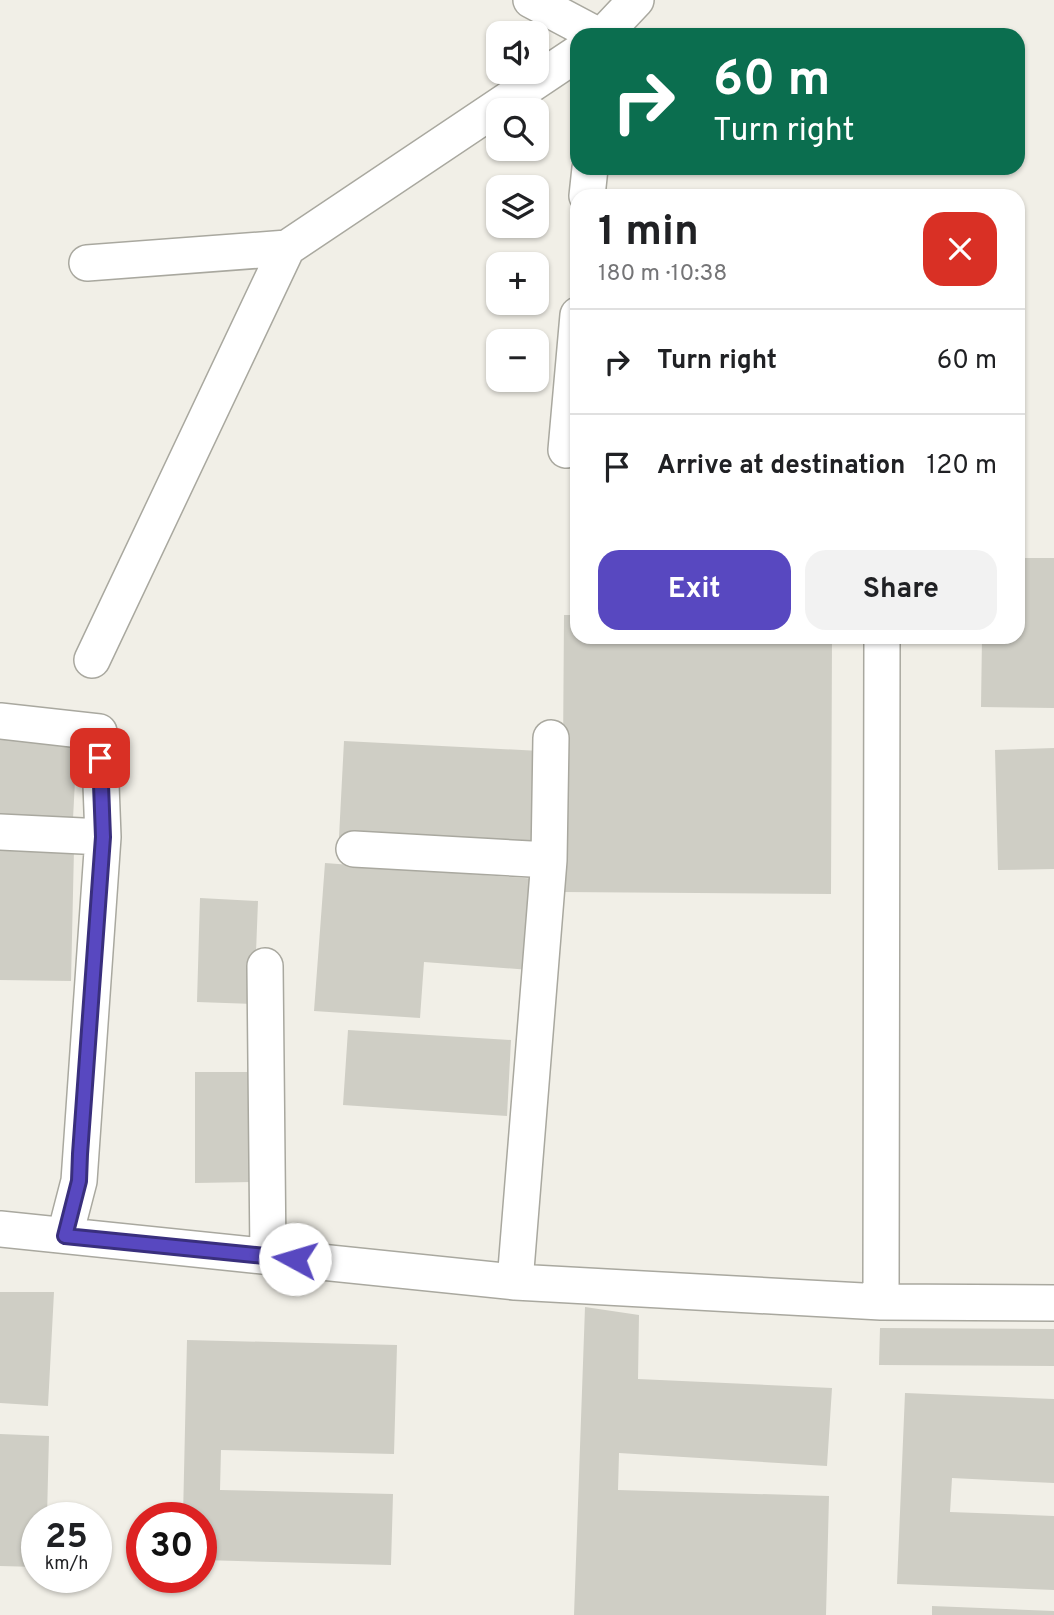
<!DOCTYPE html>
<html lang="en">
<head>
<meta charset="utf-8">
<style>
  :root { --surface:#fff; --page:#f2f2f2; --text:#202124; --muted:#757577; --line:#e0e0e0; --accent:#5848c0 }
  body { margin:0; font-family:Overpass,sans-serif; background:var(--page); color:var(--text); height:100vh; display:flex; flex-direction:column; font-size:26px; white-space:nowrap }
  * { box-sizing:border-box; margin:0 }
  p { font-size:23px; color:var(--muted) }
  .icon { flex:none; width:38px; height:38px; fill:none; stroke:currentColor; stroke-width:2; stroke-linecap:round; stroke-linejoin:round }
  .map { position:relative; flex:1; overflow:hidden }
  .panel { position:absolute; left:570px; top:189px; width:455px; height:455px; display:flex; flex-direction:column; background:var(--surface); border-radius:21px; box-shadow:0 2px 5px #0004 }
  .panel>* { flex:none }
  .hud { position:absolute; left:570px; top:28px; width:455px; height:147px; border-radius:21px; box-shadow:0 2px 5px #0004; background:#0b6e4f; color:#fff; overflow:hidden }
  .controls { position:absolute; left:486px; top:21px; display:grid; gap:14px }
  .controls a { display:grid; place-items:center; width:63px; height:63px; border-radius:14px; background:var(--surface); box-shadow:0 2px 5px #0004; font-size:35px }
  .speed { position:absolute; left:21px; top:1502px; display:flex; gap:14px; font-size:35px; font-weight:700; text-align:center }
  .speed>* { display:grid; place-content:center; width:91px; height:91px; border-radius:50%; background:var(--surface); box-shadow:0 2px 5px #0004; line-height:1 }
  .speed small { font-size:18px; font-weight:400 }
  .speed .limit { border:10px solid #d22; background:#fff; color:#111 }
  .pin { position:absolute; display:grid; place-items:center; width:60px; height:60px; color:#fff; margin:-30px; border-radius:14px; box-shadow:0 4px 10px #0006 }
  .me { position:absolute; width:77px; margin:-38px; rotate:276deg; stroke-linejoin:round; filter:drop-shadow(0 0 5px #0008) }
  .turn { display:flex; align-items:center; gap:24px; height:147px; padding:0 28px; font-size:32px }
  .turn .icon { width:91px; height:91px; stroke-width:2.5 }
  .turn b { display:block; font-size:49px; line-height:60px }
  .round { display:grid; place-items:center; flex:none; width:74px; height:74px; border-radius:21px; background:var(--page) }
  .overview { display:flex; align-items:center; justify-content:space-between; height:119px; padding:0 28px }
  h1 { font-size:42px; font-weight:700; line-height:52px }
  .button { display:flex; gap:14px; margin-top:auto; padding:14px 28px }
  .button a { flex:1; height:80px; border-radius:21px; background:var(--accent); color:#fff; font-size:28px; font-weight:700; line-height:80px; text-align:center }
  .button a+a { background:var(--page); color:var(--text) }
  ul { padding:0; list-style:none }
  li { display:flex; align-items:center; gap:21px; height:105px; padding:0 28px; border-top:2px solid var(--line) }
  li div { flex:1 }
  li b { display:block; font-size:26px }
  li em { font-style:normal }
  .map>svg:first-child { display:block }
  .building { fill:#cfcec5 }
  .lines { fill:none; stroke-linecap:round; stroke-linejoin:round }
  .minor-casing { stroke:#a9a89f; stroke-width:38 }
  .minor { stroke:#fff; stroke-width:35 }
  .route-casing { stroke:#392f7d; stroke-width:18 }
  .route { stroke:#5848c0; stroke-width:12 }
</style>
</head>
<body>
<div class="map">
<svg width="1054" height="1615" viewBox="0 0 1054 1615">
  <rect width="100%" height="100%" fill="#f1efe7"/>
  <path class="building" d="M1018,558h36v150l-73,-1 1,-70h36z
    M564,615h14v22h254l-1,257 -269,-2z
    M0,738l77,4 -4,77 -73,-4z
    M344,741l196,10 -5,97 -196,-11z
    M1054,748v121l-56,1 -3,-120z
    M0,848l74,1 -3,132 -71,-1z
    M325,863l212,16 -7,91 -106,-8 -4,56 -106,-7z
    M200,898l58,3 -4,103 -57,-2z
    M348,1030l163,10 -4,76 -164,-11z
    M195,1072h57v110l-57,1z
    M0,1292h54l-6,114 -48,-3z
    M585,1307l54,8 -1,64 194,9 -5,78 -208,-13 -1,37 211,6 -3,119h-252z
    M880,1328l174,1v37l-175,-1z
    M187,1340l210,5 -3,109 -173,-4 -1,40 173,4 -2,71 -190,-5v-43h-18z
    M905,1393l149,6v84l-102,-5 -2,34 104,4v74l-157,-6z
    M0,1434l49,2 -2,81h-10v50l-37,-1z
    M932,1606l122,5v4h-122z"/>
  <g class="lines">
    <defs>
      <path id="minor" d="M531,0l66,35
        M603,35l33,-35
        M587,196l3,-28
        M87,263l200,-15 291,-195
        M566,450l12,-135
        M92,660l195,-412
        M0,721l99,11 4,105 -24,344 -14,54
        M0,832l103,5
        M354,849l195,11
        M265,966l3,290
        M0,1229l515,53 366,20 173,1
        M515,1282l34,-422 2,-122
        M881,1302l1,-665"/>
    </defs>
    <use href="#minor" class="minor-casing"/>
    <use href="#minor" class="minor"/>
  </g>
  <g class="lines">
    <defs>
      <path id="route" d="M100,758l3,79 -23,317 -1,27 -14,55 230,23"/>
    </defs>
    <use href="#route" class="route-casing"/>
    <use href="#route" class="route"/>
  </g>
</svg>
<div class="controls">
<a><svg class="icon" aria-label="sound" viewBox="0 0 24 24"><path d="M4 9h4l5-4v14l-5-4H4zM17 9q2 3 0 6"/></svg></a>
<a><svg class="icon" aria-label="search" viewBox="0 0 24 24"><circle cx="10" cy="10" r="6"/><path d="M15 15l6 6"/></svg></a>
<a><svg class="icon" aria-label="layers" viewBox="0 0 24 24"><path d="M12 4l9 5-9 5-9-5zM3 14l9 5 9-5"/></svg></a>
<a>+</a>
<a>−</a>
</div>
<div class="speed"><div>25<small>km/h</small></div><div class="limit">30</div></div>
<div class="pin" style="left:100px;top:758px;background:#d93025"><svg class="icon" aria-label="arrive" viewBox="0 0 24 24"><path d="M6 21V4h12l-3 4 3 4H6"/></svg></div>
<svg class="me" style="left:295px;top:1259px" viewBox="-20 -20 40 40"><circle r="19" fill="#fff"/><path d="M0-13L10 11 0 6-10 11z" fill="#5848c0"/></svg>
<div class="hud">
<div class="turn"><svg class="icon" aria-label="right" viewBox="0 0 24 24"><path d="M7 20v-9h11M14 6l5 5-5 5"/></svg><div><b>60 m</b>Turn right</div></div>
</div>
<section class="panel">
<div class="overview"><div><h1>1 min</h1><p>180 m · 10:38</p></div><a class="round" style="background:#d93025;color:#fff"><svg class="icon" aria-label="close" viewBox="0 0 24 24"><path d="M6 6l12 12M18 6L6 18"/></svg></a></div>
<ul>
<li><svg class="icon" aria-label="right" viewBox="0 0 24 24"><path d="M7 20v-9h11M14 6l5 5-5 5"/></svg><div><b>Turn right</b></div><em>60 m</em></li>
<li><svg class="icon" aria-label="arrive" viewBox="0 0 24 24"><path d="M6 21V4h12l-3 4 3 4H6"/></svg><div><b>Arrive at destination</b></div><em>120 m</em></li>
</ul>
<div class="button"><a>Exit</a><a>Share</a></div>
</section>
</div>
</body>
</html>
